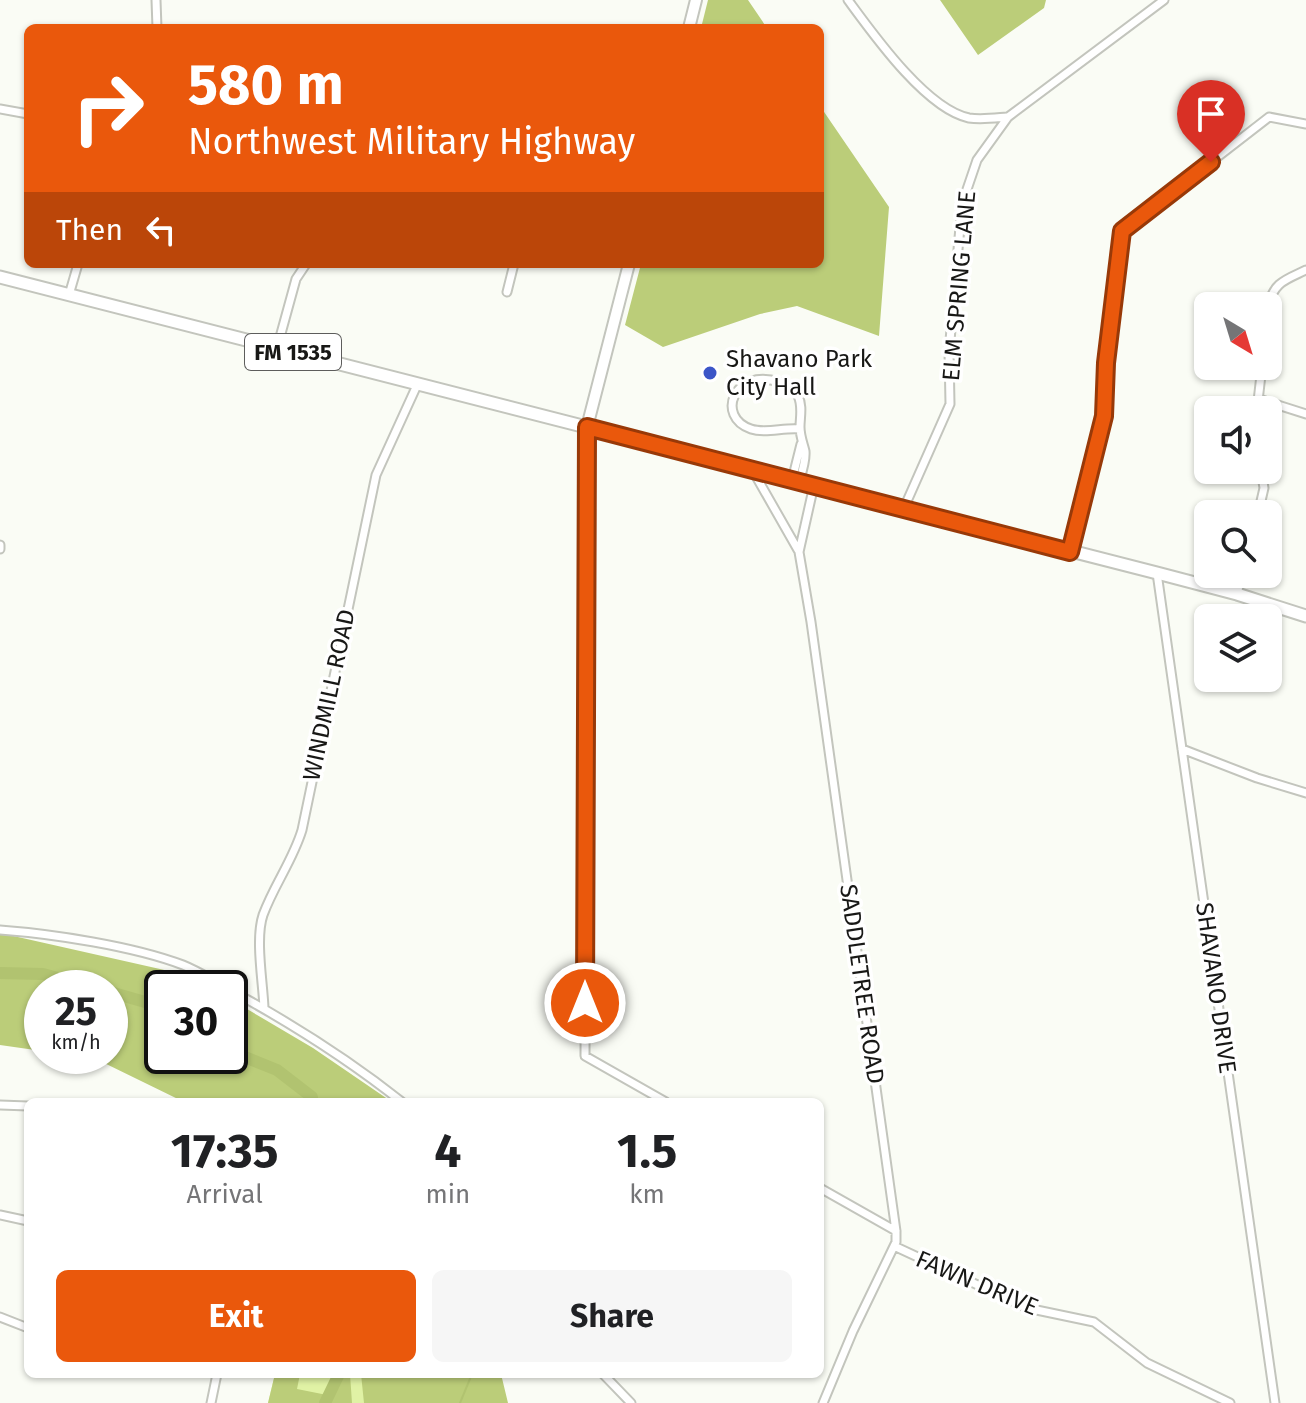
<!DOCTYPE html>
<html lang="en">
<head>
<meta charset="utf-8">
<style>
  :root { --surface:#fff; --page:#f6f6f6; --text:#202124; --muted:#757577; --accent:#ea580c }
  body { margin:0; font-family:"Fira Sans",sans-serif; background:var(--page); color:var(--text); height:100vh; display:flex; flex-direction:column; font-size:30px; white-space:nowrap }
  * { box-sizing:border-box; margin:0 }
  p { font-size:26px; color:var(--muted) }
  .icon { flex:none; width:44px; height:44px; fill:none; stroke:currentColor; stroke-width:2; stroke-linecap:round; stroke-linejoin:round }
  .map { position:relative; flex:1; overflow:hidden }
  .panel { position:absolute; left:24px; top:1098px; width:800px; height:280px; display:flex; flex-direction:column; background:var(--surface); border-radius:12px; box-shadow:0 2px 6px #0004 }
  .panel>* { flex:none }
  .guide { position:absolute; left:24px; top:24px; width:800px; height:244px; border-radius:12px; box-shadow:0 2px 6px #0004; background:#ea580c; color:#fff; overflow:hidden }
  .needle { width:52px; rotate:142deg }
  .controls { position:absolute; left:1194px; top:292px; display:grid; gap:16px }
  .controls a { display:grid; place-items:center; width:88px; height:88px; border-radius:12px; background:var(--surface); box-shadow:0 2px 6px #0004; font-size:40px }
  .speed { position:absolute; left:24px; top:970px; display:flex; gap:16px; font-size:40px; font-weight:700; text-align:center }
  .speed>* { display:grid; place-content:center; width:104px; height:104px; border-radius:50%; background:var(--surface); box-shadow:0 2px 6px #0004; line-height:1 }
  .speed small { font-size:20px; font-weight:400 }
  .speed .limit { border:4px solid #111; border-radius:12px; background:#fff; color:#111 }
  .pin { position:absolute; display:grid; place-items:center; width:68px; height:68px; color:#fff; margin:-82px -34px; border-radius:50% 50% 50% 0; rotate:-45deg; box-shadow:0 0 8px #0007 }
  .pin .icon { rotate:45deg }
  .me { position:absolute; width:88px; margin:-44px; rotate:0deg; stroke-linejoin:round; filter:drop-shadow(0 0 6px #0008) }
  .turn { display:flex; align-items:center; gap:28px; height:168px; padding:0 32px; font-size:36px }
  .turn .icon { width:104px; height:104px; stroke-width:2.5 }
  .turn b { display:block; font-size:56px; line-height:68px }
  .then { display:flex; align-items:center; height:76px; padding:0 32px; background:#0003; gap:16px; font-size:30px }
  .eta { display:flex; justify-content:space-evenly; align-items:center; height:136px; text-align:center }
  .eta b { font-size:48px; font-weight:700; line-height:56px }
  .action { display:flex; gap:16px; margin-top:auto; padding:16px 32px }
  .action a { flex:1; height:92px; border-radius:12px; background:var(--accent); color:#fff; font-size:32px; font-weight:700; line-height:92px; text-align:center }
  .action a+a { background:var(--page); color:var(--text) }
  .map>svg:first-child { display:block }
  .green { fill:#e0f2a5 }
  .forest { fill:#bbcd79 }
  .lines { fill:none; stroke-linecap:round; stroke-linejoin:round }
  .stream { stroke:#b1c370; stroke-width:2 }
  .river { stroke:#b1c370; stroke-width:12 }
  .minor-casing { stroke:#c3c5bd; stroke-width:11 }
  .secondary-casing { stroke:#c3c5bd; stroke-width:14 }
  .primary-casing { stroke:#c3c5bd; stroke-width:15 }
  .minor { stroke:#fff; stroke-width:7 }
  .secondary { stroke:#fff; stroke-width:10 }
  .primary { stroke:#fff; stroke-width:11 }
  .route-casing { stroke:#983908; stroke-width:20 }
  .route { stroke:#ea580c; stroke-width:14 }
  .poi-dot { fill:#3b55c7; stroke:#fff; stroke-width:3 }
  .labels { text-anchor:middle; stroke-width:7; stroke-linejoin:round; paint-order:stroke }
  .shield { fill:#fff; stroke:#5d5d5c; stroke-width:2 }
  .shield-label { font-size:22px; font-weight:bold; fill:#181816 }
  .street-label { font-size:24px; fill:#181816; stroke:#fff }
  .poi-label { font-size:24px; fill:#181816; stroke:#fff; text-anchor:start }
</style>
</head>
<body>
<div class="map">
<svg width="1306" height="1403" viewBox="0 0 1306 1403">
  <rect width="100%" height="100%" fill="#fafcf5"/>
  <path class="green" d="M275,1374h186l-13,29h-180z"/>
  <path class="forest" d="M708,0h40l19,28h-66z
    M940,0h106l-2,8 -66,47z
    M820,106l69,101 -10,129 -82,-30 -37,8 -97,33 -38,-22 16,-61h179z
    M0,935h9l182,41 21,12h-50v68h68v-57l83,49 79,54h-208l-88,-43 -22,-3h36v-68h-68v63l-42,-6z
    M275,1374h25l-3,15 30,6 6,-21h17l2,29h-84z
    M361,1374h140l7,29h-144z"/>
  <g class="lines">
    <path class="stream" d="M312,1097l6,5
      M460,1403l12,-29"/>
    <path class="river" d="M0,973l43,1 52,14
      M110,992l42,12 10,6
      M230,1051l47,19 35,27v5
      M325,1403l14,-29"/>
    <defs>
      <path id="minor" d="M156,0l1,28
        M848,0c25,34 78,109 121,118 12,2 26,0 38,-1
        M0,109l28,5
        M507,292l7,-28
        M69,295l9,-31
        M1268,306c6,-24 17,-26 38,-36
        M277,348l19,-69 10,-15
        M1259,399l47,15
        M1257,410l5,-44
        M587,427l-2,629 81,46
        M753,471l45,79
        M792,480l9,-36
        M799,482c3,-10 7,-21 6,-31 -2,-8 -5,-15 -5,-24 0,-10 3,-21 -2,-31 -4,-8 -11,-11 -19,-14 -45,-15 -64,35 -28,47 14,5 34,-2 49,0
        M814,485l-15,67 12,70 85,609v11l-43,89 -30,72
        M904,508l46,-104 -1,-52 13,-148 15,-44 31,-43 156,-117
        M1258,514l6,-26 -3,-18
        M0,545v4
        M1070,552l34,-136 2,-53 16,-132 147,-114 37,7
        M1157,573l118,830
        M1237,594l5,-20
        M1182,749l75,29 49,15
        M0,930c53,4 133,16 183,35 15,6 29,15 44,23
        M230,990c59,32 119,70 172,112
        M264,1008c-1,-26 -9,-69 -1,-93 11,-30 30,-55 39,-85l74,-355 42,-92
        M0,1105l28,1
        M820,1188l76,43
        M0,1215l28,6
        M894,1246l133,62 67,14 53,41 83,40
        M0,1317l28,11
        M603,1374l28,29
        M211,1403l6,-29"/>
      <path id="secondary" d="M689,28l7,-28
        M587,427l42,-163"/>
      <path id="primary" d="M0,277l1157,296 80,21 69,22"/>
    </defs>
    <use href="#minor" class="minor-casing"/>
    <use href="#secondary" class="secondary-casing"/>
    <use href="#primary" class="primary-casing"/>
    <use href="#minor" class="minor"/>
    <use href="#secondary" class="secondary"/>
    <use href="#primary" class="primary"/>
  </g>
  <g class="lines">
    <defs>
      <path id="route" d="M585,1003l2,-576 483,125 34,-136 2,-53 16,-132 89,-69"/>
    </defs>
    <use href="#route" class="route-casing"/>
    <use href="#route" class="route"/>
  </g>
  <circle class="poi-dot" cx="710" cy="373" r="8"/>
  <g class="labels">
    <rect class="shield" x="245" y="334" width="96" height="36" rx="6"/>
    <g class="shield-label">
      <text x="293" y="360">FM 1535</text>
    </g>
    <g class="street-label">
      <text transform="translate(959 286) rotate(-85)" y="8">ELM SPRING LANE</text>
      <text transform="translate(329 695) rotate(-78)" y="8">WINDMILL ROAD</text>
      <text transform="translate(862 984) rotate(82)" y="8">SADDLETREE ROAD</text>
      <text transform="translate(1216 988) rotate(82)" y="8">SHAVANO DRIVE</text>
      <text transform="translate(977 1283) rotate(23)" y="8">FAWN DRIVE</text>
    </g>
    <g class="poi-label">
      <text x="726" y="367">Shavano Park<tspan x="726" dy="28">City Hall</tspan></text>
    </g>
  </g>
</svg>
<div class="controls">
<a><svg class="needle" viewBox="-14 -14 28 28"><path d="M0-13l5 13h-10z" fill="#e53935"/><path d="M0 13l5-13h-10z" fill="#757577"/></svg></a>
<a><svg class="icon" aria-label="sound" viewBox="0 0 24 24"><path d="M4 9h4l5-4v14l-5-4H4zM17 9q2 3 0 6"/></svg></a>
<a><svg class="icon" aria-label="search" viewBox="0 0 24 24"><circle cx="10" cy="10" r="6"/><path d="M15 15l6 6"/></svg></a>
<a><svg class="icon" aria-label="layers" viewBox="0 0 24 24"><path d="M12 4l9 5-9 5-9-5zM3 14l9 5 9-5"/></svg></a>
</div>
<div class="speed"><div>25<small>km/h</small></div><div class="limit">30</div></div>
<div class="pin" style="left:1211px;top:162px;background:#d93025"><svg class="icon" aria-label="arrive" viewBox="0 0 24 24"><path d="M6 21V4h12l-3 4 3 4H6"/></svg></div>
<svg class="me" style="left:585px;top:1003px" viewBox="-20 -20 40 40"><circle r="17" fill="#ea580c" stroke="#fff" stroke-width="3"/><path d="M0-11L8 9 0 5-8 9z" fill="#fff"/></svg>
<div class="guide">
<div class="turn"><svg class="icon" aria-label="right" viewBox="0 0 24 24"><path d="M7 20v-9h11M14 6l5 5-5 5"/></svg><div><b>580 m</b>Northwest Military Highway</div></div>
<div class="then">Then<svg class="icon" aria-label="left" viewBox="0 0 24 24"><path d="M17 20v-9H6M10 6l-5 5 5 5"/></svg></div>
</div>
<section class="panel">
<div class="eta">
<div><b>17:35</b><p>Arrival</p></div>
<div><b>4</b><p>min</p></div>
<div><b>1.5</b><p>km</p></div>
</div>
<div class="action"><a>Exit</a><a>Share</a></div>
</section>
</div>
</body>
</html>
